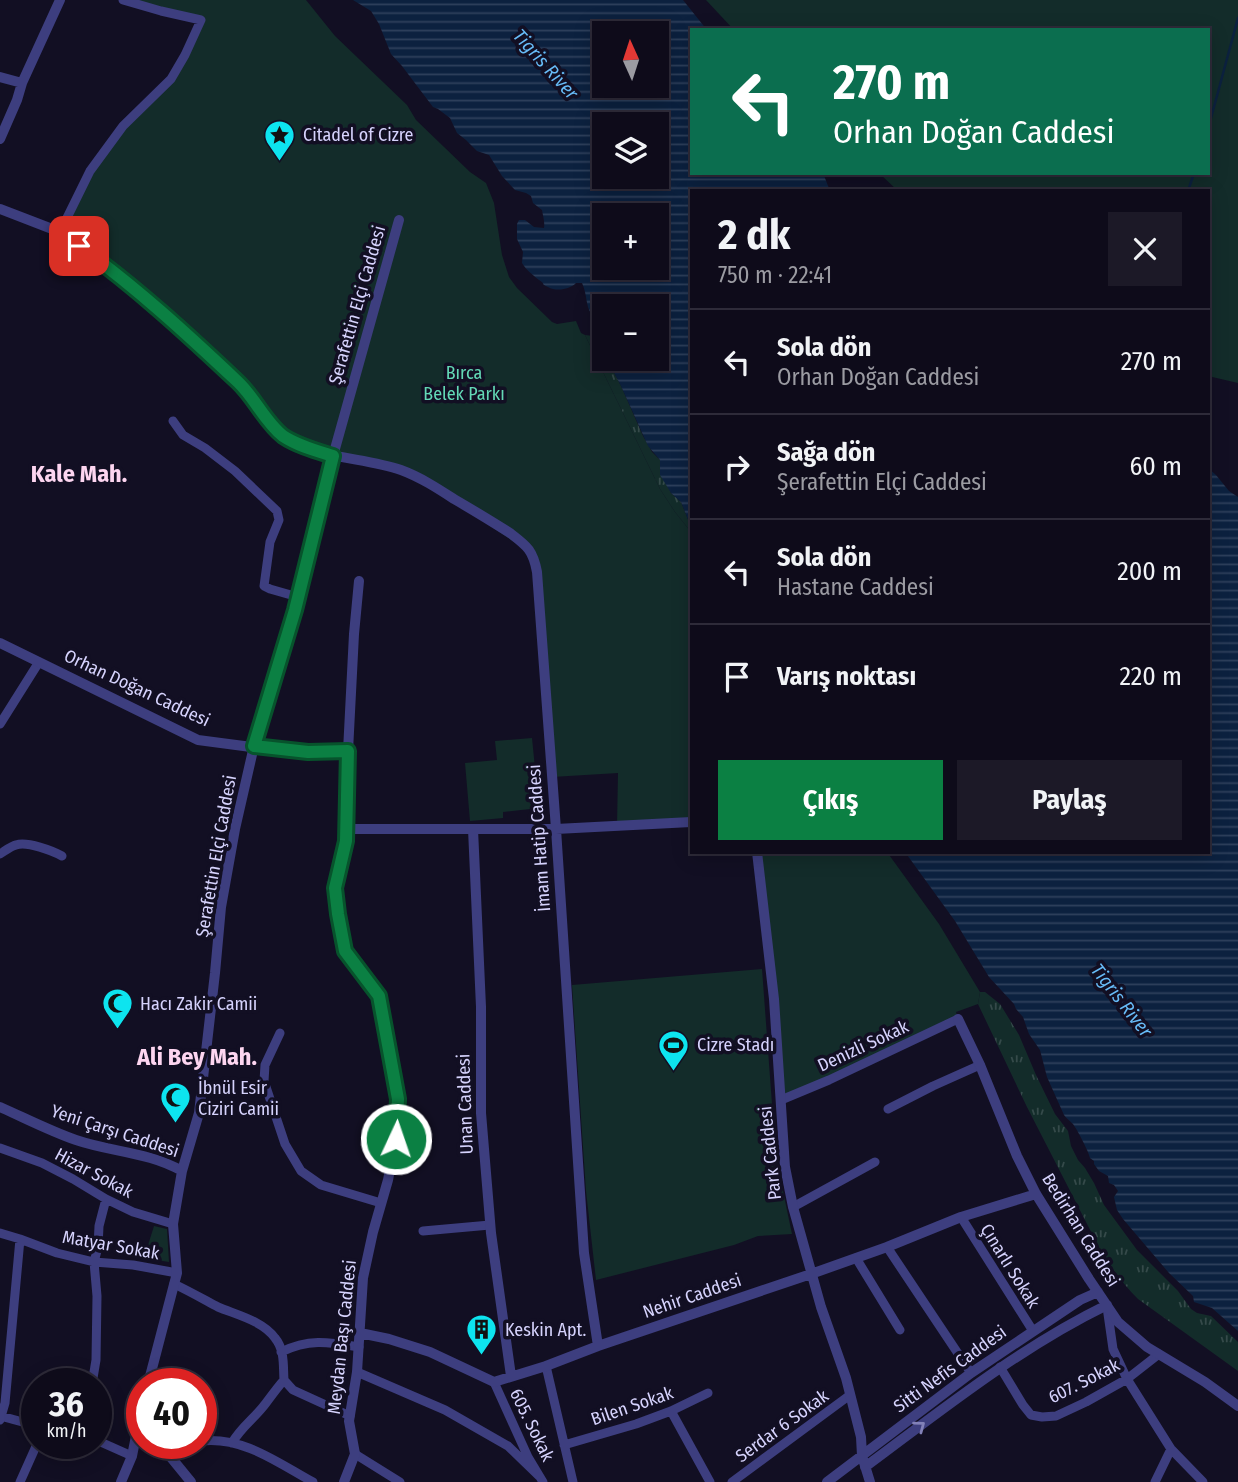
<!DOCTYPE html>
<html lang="tr">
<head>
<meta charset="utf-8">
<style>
  :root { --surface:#0e0b1a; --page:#1c1927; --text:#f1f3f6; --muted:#9b9ba2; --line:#2e2b39; --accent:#0b8043 }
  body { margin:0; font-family:"Fira Sans Condensed",sans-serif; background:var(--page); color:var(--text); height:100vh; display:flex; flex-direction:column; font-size:26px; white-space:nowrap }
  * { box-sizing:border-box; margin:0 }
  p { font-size:23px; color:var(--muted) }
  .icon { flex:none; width:38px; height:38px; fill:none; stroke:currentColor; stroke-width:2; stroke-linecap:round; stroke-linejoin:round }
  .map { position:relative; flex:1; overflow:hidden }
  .drawer { position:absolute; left:690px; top:189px; width:520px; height:665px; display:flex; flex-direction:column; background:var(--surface); border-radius:0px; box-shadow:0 4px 18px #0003,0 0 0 2px var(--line) }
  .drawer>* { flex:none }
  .banner { position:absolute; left:690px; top:28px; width:520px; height:147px; border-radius:0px; box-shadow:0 4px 18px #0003,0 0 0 2px var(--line); background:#0b6e4f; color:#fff; overflow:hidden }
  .needle { width:46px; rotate:357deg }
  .fabs { position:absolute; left:592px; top:21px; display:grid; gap:14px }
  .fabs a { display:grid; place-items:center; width:77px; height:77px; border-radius:0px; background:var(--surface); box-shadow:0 4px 18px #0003,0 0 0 2px var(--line); font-size:35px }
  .speed { position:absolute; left:21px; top:1368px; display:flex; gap:14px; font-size:35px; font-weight:700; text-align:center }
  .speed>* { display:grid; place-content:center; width:91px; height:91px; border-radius:50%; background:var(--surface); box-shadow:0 4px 18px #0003,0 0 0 2px var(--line); line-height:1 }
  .speed small { font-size:18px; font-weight:400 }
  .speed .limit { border:10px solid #d22; background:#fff; color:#111 }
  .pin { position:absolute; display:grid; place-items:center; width:60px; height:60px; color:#fff; margin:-30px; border-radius:14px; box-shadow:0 4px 10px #0006 }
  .me { position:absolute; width:77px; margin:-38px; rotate:3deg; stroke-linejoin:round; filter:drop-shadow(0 0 5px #0008) }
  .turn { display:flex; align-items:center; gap:24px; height:147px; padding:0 28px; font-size:32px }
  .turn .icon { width:91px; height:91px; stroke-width:2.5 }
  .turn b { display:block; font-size:49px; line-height:60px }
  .round { display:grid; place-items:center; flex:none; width:74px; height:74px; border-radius:0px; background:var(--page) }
  .overview { display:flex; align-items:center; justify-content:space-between; height:119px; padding:0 28px }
  h1 { font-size:42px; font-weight:700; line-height:52px }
  .cta { display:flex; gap:14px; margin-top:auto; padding:14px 28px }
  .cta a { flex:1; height:80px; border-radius:0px; background:var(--accent); color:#fff; font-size:28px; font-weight:700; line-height:80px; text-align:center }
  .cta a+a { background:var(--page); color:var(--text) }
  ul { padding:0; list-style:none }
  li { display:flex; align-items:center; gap:21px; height:105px; padding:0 28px; border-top:2px solid var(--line) }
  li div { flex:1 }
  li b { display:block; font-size:26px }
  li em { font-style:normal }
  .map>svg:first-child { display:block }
  .grass { fill:url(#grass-tufts) }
  .green { fill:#132c2a }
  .water { fill:url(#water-rules); fill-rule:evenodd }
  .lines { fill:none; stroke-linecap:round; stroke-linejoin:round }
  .stream { stroke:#0c213f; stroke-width:2.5 }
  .minor { stroke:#3d3e7f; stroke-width:9 }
  .tertiary { stroke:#3d3e7f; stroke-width:10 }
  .oneway { stroke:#8281b8 }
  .route-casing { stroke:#07532c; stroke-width:18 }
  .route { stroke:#0b8043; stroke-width:12 }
  .labels { text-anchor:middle; stroke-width:7; stroke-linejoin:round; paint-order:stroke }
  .poi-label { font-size:18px; fill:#d6d3fd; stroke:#120f23; text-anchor:start }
  .street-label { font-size:18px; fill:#d6d3fd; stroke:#120f23 }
  .park-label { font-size:18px; fill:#63d9b6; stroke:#120f23 }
  .water-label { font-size:19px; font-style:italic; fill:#67bbf7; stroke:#120f23 }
  .district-label { font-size:24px; font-weight:bold; fill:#fdd5f0; stroke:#120f23 }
</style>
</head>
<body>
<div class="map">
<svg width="1238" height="1482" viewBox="0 0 1238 1482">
  <defs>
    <pattern id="grass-tufts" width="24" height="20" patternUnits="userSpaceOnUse" patternTransform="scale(1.75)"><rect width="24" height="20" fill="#132c2a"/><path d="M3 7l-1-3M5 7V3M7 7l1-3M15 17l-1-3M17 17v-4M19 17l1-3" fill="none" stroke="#354a4a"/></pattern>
    <pattern id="water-rules" width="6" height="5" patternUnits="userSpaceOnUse" patternTransform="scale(1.75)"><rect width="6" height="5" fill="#0c213f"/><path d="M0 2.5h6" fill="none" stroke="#2f405c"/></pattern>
  </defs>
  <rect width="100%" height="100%" fill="#120f23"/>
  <path class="grass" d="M585,335l8,1 11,10v13h3l14,27 22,50 9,16 8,8v11l11,22 10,9 10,25v5l-16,-20 -15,-23z
    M980,992h5l15,12 19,31 17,40 19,39 13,17 3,15 7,14 7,8 9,15 10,22 33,45 41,41 13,18 6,4 14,3 27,26v29l-100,-72c-14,-14 -24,-28 -35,-44l-76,-148 -49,-103z"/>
  <path class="green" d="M123,0h183l29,36 72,69 9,15 54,52 16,11 8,20 8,52 7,22 8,11 35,34 5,2 19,-3 5,12 4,2 75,154 15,23 16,20v290l-74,4 1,-53 -66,4 -19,-222 -110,-75 -135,-41 -46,-54 -182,-153 30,-61 33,-45 48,-47 29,-58z
    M706,0h532v383l-30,-7v-185h-310l-19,-18h329v-143h-474z
    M532,738l7,70 -36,4v6l-33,3 -5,-58 32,-3 -2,-19z
    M757,852h130l52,72 41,68 -2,12 -22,8 2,7 -177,81z
    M762,969l14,189 16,76 -34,2 -24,9 -138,35 -10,-89 -14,-206z
    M154,1226l13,3 2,33 -25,-4z"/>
  <path class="water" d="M353,0h330l24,30h-16v143h132l7,18h-139v336l-10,-25 -10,-9 -11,-18v-15l-12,-14 -27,-60 -14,-27h49v-53h-52v41l-5,-13 -3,-4c-1,-13 -4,-12 -8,-23 -2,-8 -2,-15 -6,-24h-6c-6,6 -19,9 -28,4 -10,-5 0,-1 -9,-7 -7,-6 -12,-9 -17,-17l1,-11 -6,-13v-15l2,-4h6l9,7 10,1c1,-6 -1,-12 -2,-18l-9,-7 -2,-7 -5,-3 -11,-3 -13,-14 -13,-21 -12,-4 -11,-11 -9,-7 -7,-15 -12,-9 -5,-2 -31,-41 -11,-12 -12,-30 -8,-13zM604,33h52v53h-52zM604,124h52v53h-52zM604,215h52v53h-52z
    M1208,468l8,7 13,16 9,6v834l-26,-23 -18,-6 -1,-6 -24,-23 -46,-54 -6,-9 -3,-13 4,-6 -4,-6 -5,-2 -1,-7 -9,-5 -5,-7v-3l-4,-3c-1,-6 -13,-29 -17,-34 -3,-3 -7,-6 -9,-9l-17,-38 -7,-27 -11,-16 -6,-17 -7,-8 -2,-5 -25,-27 -34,-56 -50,-69h303z"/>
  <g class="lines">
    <path class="stream" d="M1208,129l30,-111
      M1188,191l6,-18"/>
    <path class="minor" d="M60,232l30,-61 33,-45 48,-47 14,-24 16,-35 -40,-9 -38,-11
      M173,421l10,14 22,13 30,23 42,40 2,9 -9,22 -6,44 6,3 28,8
      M0,724l39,-62
      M0,854c5,-3 11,-8 16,-9 11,-4 37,6 46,11
      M280,1033l-15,32 -1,16 21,63 16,27 20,14 60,18
      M781,1100l48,-20 129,-61
      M888,1109l45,-23 47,-21
      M0,1148l42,15 31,16 33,20 27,13 40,12
      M793,1207l82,-45
      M961,1217l72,114
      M423,1231l67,-6
      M0,1233l20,6 37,14 37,9 39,3 44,8
      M887,1247l84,126
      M856,1258l44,72
      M174,1284c15,7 29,15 44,23 19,8 45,14 57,31 10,12 8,28 9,42l9,10 57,26
      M1107,1307l6,42 14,30 44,70 32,33
      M281,1352c28,-14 48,-10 78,-5
      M546,1366l27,116
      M1000,1367l23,38 8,10 11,2 14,-1 30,-14 41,-23 32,-25
      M357,1372l88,38 63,36 31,30
      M494,1382l34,75 15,25
      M92,1384l4,-24 1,-64 -3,-34 4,-15 1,-21 7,-27
      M671,1411l39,71
      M1,1416l36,10
      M0,1420l5,-17 15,-164
      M96,1440l36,16
      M201,1441c42,-5 77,22 112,41
      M232,1443c9,-16 23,-25 34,-40 6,-8 11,-15 18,-23
      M564,1445l72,-21 35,-13 37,-18
      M168,1453l24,-9
      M355,1454l45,28
      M20,1482l17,-38
      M732,1482l118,-87
      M1155,1482l16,-33"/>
    <path class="tertiary" d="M0,77l22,6
      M0,139l17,-39 5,-17 38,-83
      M0,209l60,23 56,41 60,51 66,61 35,46c35,29 84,25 124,39 19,7 36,18 53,29 19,11 37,22 56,34 17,13 23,17 27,39l19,257 28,424 14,93
      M0,643l198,97 84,11 26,2 40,-2
      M347,829h209l135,-7
      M473,829l8,178v106l10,120 20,143
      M757,852l17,147 11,168 8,40 28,100 25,71 15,59 1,19 8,26
      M958,1019l22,46 37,91 19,38 53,85 29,43 29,25 58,35 33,24
      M0,1107c25,11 50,24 76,33 35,12 73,12 106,31
      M360,1333l29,6 41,13 64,30 52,-16 52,-20 213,-72 76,-27 74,-30 75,-23
      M148,1384l29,-111 -4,-49 9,-53 17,-58 16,-140 6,-66 14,-78 19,-83 41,-136 38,-154 66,-236
      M160,1444l31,38
      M865,1467c78,-58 154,-119 242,-162
      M121,1482l11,-26 10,-50
      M344,1482l11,-28 -6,-33 8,-49 6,-94 10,-46 15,-52 8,-41 2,-40 -19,-103 -34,-45 -7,-37 -2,-26 10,-47 2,-90 6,-117 5,-53
      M827,1482l144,-109 109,-73 18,-8"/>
  </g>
  <defs><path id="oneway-chevron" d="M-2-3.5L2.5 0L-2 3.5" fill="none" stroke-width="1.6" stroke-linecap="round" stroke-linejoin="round" transform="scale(1.75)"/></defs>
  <use class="oneway" href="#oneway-chevron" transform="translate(920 1426) rotate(-37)"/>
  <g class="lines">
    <defs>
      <path id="route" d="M79,246c57,41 108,88 159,136 17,16 27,40 45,54 15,10 34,15 50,20l-38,154 -41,136 54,6 40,-1 -2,90 -11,47 3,26 7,37 34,45 19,103 -2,40"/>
    </defs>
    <use href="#route" class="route-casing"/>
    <use href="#route" class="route"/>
  </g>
  <defs>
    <symbol id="sight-pin" viewBox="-11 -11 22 30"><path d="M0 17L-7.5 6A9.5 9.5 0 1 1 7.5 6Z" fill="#0de4ef" stroke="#120f23"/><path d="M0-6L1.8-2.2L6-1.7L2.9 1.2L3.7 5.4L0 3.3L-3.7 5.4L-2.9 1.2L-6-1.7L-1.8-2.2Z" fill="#111"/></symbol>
    <symbol id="mosque-pin" viewBox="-11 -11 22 30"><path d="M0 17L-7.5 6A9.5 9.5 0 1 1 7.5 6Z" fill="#0de4ef" stroke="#120f23"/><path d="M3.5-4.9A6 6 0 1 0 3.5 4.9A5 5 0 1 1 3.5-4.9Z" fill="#111"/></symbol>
    <symbol id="stadium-pin" viewBox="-11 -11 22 30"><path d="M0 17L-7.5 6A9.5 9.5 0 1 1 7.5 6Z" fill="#0de4ef" stroke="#120f23"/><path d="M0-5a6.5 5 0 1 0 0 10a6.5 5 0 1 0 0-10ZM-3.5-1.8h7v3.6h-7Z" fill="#111"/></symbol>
    <symbol id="building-pin" viewBox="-11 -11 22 30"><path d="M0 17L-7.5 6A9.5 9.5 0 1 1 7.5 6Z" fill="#0de4ef" stroke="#120f23"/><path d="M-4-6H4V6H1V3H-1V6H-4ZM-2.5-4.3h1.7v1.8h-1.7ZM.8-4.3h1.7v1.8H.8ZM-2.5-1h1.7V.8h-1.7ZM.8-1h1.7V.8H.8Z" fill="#111"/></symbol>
  </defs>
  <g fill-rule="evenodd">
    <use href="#sight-pin" x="262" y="118" width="35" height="47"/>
    <use href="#mosque-pin" x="100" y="986" width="35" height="47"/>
    <use href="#stadium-pin" x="656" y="1028" width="35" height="47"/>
    <use href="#mosque-pin" x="158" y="1080" width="35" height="47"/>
    <use href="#building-pin" x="464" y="1312" width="35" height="47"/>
  </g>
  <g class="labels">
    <g class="poi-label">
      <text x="303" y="141">Citadel of Cizre</text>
      <text x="140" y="1010">Hacı Zakir Camii</text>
      <text x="697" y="1051">Cizre Stadı</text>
      <text x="198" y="1094">İbnül Esir<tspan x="198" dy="21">Ciziri Camii</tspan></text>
      <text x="505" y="1336">Keskin Apt.</text>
    </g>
    <g class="street-label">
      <text transform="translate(357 305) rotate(-74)" y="6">Şerafettin Elçi Caddesi</text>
      <text transform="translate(137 688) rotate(25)" y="6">Orhan Doğan Caddesi</text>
      <text transform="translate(539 838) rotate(-94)" y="6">İmam Hatip Caddesi</text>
      <text transform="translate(216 856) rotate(-80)" y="6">Şerafettin Elçi Caddesi</text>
      <text transform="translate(863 1046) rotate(-25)" y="6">Denizli Sokak</text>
      <text transform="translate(465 1104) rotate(-92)" y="6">Unan Caddesi</text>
      <text transform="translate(115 1131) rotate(18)" y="6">Yeni Çarşı Caddesi</text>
      <text transform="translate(770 1153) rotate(-96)" y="6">Park Caddesi</text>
      <text transform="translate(94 1173) rotate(28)" y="6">Hizar Sokak</text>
      <text transform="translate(1081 1230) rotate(58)" y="6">Bedirhan Caddesi</text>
      <text transform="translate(111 1245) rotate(10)" y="6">Matyar Sokak</text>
      <text transform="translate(1010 1266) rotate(58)" y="6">Çınarlı Sokak</text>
      <text transform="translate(692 1296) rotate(-19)" y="6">Nehir Caddesi</text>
      <text transform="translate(342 1337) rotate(-84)" y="6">Meydan Başı Caddesi</text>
      <text transform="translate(950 1369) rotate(-36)" y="6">Sitti Nefis Caddesi</text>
      <text transform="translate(1084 1381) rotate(-27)" y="6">607. Sokak</text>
      <text transform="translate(632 1406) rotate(-19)" y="6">Bilen Sokak</text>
      <text transform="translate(532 1425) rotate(64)" y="6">605. Sokak</text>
      <text transform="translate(782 1426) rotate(-36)" y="6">Serdar 6 Sokak</text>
    </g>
    <g class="park-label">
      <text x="464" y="379">Bırca<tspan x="464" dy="21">Belek Parkı</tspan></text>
    </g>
    <g class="water-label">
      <text transform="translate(546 64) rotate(48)" y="7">Tigris River</text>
      <text transform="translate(1122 1000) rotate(52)" y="7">Tigris River</text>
    </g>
    <g class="district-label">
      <text x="79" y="482">Kale Mah.</text>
      <text x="197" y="1065">Ali Bey Mah.</text>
    </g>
  </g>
</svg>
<div class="fabs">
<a><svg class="needle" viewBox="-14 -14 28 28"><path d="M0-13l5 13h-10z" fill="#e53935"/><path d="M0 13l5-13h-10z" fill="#9b9ba2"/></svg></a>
<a><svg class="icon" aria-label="layers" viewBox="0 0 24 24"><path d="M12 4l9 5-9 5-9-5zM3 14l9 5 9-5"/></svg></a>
<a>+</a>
<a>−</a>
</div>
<div class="speed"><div>36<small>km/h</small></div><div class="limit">40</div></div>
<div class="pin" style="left:79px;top:246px;background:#d93025"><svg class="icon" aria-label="arrive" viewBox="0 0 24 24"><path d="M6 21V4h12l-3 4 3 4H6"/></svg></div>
<svg class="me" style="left:396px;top:1139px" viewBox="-20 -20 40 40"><circle r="17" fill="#0b8043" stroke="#fff" stroke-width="3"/><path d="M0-11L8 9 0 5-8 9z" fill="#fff"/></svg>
<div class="banner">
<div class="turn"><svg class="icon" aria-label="left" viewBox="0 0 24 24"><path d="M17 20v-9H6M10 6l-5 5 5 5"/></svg><div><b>270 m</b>Orhan Doğan Caddesi</div></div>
</div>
<section class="drawer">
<div class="overview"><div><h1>2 dk</h1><p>750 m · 22:41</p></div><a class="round"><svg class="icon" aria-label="close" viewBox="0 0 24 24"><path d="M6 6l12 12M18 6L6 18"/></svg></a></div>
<ul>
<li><svg class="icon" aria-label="left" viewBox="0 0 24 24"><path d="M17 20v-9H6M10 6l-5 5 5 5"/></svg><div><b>Sola dön</b><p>Orhan Doğan Caddesi</p></div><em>270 m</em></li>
<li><svg class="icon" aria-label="right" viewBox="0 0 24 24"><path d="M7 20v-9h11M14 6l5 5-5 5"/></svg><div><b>Sağa dön</b><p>Şerafettin Elçi Caddesi</p></div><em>60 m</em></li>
<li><svg class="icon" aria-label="left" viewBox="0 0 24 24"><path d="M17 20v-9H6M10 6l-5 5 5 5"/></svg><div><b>Sola dön</b><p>Hastane Caddesi</p></div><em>200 m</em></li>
<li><svg class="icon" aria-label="arrive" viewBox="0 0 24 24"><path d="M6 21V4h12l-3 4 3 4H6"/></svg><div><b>Varış noktası</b></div><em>220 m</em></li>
</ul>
<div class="cta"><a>Çıkış</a><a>Paylaş</a></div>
</section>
</div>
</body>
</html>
